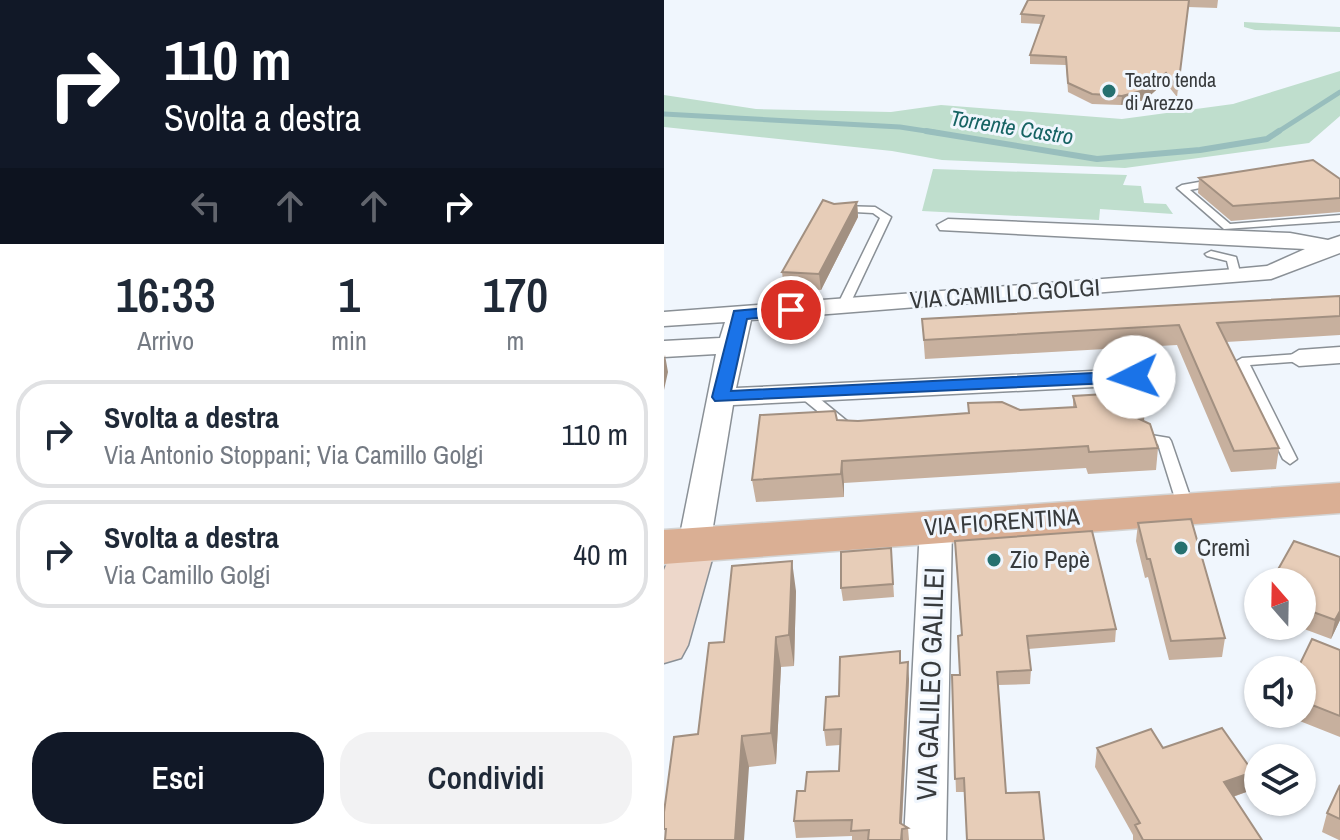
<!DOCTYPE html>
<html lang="it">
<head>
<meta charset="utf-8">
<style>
  :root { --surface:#fff; --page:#f2f2f3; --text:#1f2937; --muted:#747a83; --line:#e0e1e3; --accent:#111827 }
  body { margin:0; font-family:"Archivo Narrow",sans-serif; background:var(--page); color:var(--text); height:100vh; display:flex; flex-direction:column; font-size:30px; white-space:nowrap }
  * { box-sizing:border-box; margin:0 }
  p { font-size:26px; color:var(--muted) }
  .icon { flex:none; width:44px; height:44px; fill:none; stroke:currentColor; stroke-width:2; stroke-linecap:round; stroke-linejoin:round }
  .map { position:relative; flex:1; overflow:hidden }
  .side { display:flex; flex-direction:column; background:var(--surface); width:664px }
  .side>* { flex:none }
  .guide { background:#111827; color:#fff; overflow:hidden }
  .needle { width:52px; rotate:340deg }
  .buttons { position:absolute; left:580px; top:568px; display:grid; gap:16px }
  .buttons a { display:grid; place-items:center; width:72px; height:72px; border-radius:50%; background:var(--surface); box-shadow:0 2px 6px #0004; font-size:40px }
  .pin { position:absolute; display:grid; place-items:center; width:68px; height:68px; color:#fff; margin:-34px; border:4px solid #fff; border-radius:50%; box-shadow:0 2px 8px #0007 }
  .me { position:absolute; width:88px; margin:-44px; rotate:266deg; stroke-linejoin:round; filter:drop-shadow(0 0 6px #0008) }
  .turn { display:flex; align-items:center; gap:28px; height:168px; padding:0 32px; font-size:36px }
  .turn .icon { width:104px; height:104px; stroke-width:2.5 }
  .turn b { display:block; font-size:56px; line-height:68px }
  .lanes { display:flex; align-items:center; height:76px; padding:0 32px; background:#0003; justify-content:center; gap:40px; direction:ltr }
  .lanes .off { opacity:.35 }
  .eta { display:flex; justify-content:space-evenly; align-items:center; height:136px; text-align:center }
  .eta b { font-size:48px; font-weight:600; line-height:56px }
  .primary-button { display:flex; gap:16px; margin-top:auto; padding:16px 32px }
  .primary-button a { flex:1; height:92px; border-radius:32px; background:var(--accent); color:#fff; font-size:32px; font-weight:600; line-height:92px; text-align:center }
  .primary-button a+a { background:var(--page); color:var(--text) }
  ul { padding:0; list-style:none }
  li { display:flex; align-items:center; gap:24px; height:108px; margin:0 16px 12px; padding:0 16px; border:4px solid var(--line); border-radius:32px }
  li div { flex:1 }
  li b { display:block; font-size:30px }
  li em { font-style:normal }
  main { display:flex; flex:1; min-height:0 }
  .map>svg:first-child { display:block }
  .green { fill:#bfdecd }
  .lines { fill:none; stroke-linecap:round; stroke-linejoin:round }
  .stream-far1 { stroke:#98bebd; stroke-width:5 }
  .stream { stroke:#98bebd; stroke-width:6 }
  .lane-casing { stroke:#8a9096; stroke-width:3 }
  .street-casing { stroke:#8a9096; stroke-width:3 }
  .secondary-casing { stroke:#8a9096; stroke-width:3 }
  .primary-casing { stroke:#d3d4d4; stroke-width:3 }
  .lane { fill:#fff; fill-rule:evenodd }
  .street { fill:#fff; fill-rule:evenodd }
  .secondary { fill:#edd7ca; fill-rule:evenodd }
  .primary { fill:#daaf94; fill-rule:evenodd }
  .wall { fill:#c7b09e }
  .shaded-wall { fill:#a29081 }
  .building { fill:#e7cdb8; stroke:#a29081; stroke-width:2 }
  .route { fill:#1a73e8; stroke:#114b97; stroke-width:2 }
  .poi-dot { fill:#25706f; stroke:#f0f6fd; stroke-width:3 }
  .labels { text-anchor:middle; stroke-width:6; stroke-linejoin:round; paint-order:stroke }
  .far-poi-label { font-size:20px; fill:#373a3c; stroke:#f0f6fd; text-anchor:start }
  .far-water-label { font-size:22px; font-style:italic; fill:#166363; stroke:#f0f6fd }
  .street-label { font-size:24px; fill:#373a3c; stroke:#f0f6fd }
  .poi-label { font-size:24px; fill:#373a3c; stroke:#f0f6fd; text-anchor:start }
  .near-street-label { font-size:28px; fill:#373a3c; stroke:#f0f6fd }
</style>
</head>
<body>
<main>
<section class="side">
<div class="guide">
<div class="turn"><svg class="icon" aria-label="right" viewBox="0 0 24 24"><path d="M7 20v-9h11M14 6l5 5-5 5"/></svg><div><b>110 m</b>Svolta a destra</div></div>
<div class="lanes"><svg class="icon off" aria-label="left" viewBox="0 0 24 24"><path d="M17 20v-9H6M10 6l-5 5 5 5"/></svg><svg class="icon off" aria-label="ahead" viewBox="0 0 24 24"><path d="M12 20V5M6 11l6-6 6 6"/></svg><svg class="icon off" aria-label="ahead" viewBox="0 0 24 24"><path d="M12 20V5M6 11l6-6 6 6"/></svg><svg class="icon" aria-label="right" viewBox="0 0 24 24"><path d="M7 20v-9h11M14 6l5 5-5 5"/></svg></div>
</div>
<div class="eta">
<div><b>16:33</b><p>Arrivo</p></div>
<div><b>1</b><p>min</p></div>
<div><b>170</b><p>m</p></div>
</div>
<ul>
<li><svg class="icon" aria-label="right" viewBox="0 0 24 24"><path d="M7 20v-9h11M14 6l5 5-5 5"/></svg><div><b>Svolta a destra</b><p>Via Antonio Stoppani; Via Camillo Golgi</p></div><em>110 m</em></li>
<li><svg class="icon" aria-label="right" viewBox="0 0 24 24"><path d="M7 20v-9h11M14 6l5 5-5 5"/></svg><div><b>Svolta a destra</b><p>Via Camillo Golgi</p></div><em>40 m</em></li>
</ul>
<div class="primary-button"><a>Esci</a><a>Condividi</a></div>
</section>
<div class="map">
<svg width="676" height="840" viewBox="0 0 676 840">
  <rect width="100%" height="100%" fill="#f0f6fd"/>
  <path class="green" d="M580,22l96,5v5l-85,-2 -11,-3z
    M676,71v45l-31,27 -184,25 -183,-8 -50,-9 -228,-24v-32l92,14 135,3 50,-7 181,14 111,-15z
    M269,169l194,6 -4,10 18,1 3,17 22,1 7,10 -73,-5 -1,11 -177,-9z"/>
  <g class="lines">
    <path class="stream-far1" d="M0,114l236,13 39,6
      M612,133l64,-41"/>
    <path class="stream" d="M262,131l171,28 103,-9 67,-11 12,-8"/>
    <defs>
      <path id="lane" d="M552,179l5,3 -1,2 -30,6 40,34 110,-9v6l-116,8 -47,-41 5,-3z
        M176,206l35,1 16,10 -42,89 -6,4 -6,-4 43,-88 -7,-5 -37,-2 -1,-2z
        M547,251l25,6 5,19 -2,2h-8l-4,-17 -20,-5 -2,-2z
        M635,354l5,1 1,3 -1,3 -54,4 47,94 -7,5 -7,-5 -48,-97 7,-4z
        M140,389l5,1 49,40 2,3 -2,3h-10l-49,-40 -2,-3 2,-3z
        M481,434l24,4 2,3 23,67 -3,4 -5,1 -8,-5 -20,-64 -18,-3 -2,-3z"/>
      <path id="street" d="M284,219l342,14 38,7 12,-4v17l-69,26 -520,41 -15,68 398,-19 9,2 4,6 -4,6 -9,2 -401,20 -23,140 -5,8 -11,3 -11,-3 -5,-8 38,-191 -52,3v-16l56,-3 5,-16 -61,4v-14l571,-43 32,-3 38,-17 -365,-19 -3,-5z
        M676,347v16l-41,3 -13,-8 13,-8z
        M272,517l11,3 5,7 -6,313h-42l16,-313 5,-7z"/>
      <path id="secondary" d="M30,530l15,5 7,10 -28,100 -7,13 -17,5v-93l15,-35z"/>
      <path id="primary" d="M676,483v30l-676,51v-34z"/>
    </defs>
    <use href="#lane" class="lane-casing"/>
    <use href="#street" class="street-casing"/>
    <use href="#secondary" class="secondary-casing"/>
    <use href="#primary" class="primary-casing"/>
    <use href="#lane" class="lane"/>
    <use href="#street" class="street"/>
    <use href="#secondary" class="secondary"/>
    <use href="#primary" class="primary"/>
  </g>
  <path class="wall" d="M364,0h190l-1,8 -29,-1 -11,90 -12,-15 -20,18 -24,5 -29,-1 -24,-12 -2,-27 -36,-1v-9l11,-31 -20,-1v-9z
    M535,178l141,1v33l-109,9 -33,-28z
    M193,202l1,15 -37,73 -37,-2 -2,-16 52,-68z
    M676,296v39l-114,7 53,106 -3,21 -45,3 -54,-127 -252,14 -3,-40z
    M409,396l71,25 14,27 -2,22 -68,4 -2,-6 -242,15v14l-88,5 -4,-22 85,-60 21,1 110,-8v-10l52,7 53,-3z
    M474,523l87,115 -3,19 -53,3 -21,-83 -3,1 -9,-37z
    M291,541l161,88 -1,13 -87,7 3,21 -1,14 -32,1 8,108 38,47 -80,-48h-8l-4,-117h8l2,-40z
    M227,548l3,49 -51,4 -2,-13z
    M676,557v63l-9,19 -35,-13h6v-44z
    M132,591l-2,75 -13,1 -5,97 -27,3 -84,73 -1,-28 34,-78 26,-92z
    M676,650v87l-58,-23h20v-44z
    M236,651v12l9,16 -7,146 6,3 1,12h-57v-4l-56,2 -2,-17 11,-30 34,-20 1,-26 -14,1 -2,-16 15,-34z
    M433,748h66l90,24 -4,19 -16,6 29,43h-129v-5l-38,-68z
    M676,785v55h-1l-17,-8 5,-19z"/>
  <path class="shaded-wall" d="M502,73l-1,9 -20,18 -24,5 1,-9z
    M193,202l1,15 -37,73 -2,-16z
    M1,355l3,17 -4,18v-31z
    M481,410l-2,22 -6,-14z
    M178,461l2,22v14l-3,-23z
    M128,561l4,30 -2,75 -5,-31z
    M676,611v9l-9,19 4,-19z
    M112,637l5,30 -5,97 -5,-31z
    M244,662l1,17 -8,158 1,-8 1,11h-2l-1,-17z
    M78,736l7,31 -5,73h-9z
    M589,772l-4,19 -29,10 4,-19z"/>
  <path class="building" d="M364,0h161l-11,88 -12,-15 -21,17 -23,6 -30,-2 -24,-11 -2,-26 -36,-2 14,-39 -23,-2z
    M649,160l27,19v19l-107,8 -34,-28z
    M159,200l11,4 23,-2 -38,72 -37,-2z
    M676,296v20l-123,7 62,125 -45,3 -55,-126 -255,15 -2,-21z
    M475,392l6,18 -8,8 13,6 8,24 -69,4 -1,-6 -246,15 -1,13 -89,6 8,-65 75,-4 2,9 21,1 111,-8 -1,-10 34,-1 18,8 56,-3 -3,-11z
    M527,519l34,119 -54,3 -21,-82h-3l-9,-36z
    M428,531l24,98 -89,7 4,34 -34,2 9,121 33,-1 5,48h-77l-3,-62 -9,1 -3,-104h8l-2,-39 4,-1 -7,-94z
    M630,541l46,16v54l-5,9 -33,-12v-26h-31z
    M227,548l2,36 -52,4v-36z
    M128,561l-3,74 -13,2 -5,96 -29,3 -7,104h-70l1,-11h-2v-17l10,-75 24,-3 11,-91 15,-1 8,-76z
    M648,639l28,11v66l-38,-15v-31h-5z
    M236,651v12l8,-1 -8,161 8,5 -6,1 -1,11h-33l1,-10 -18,1 1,-11 -58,1 3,-30h8l2,-19 32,-1 2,-42 -17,1 2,-33 13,-1 1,-39z
    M558,728l31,44 -29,10 38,58h-119l-8,-15 5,-2 -43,-75 54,-19 12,19z
    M676,785v34l-13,-6z"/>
  <path class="route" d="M127,306l8,4 -2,4 -50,5 -16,72 403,-20 8,6 -8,5 -419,19 -3,-4 22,-86z"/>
  <g class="poi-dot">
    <circle cx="445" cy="91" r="8"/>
    <circle cx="517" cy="548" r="8"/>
    <circle cx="330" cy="560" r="8"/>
  </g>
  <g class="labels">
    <g class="far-poi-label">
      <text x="461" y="87">Teatro tenda<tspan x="461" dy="23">di Arezzo</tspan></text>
    </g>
    <g class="far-water-label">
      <text transform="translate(348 127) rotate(9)" y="8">Torrente Castro</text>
    </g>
    <g class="street-label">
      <text transform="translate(341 294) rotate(-4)" y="8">VIA CAMILLO GOLGI</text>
      <text transform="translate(338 522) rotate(-4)" y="8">VIA FIORENTINA</text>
    </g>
    <g class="poi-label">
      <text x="533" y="556">Cremì</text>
      <text x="346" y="568">Zio Pepè</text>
    </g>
    <g class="near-street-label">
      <text transform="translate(266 684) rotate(-88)" y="10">VIA GALILEO GALILEI</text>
    </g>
  </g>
</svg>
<div class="buttons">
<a><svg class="needle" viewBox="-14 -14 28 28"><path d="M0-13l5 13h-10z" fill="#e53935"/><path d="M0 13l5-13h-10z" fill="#747a83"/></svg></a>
<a><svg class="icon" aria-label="sound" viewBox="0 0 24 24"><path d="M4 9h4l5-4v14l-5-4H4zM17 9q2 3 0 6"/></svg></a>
<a><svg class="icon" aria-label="layers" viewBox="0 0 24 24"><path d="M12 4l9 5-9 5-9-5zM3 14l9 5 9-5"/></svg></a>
</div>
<div class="pin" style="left:127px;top:310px;background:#d93025"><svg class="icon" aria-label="arrive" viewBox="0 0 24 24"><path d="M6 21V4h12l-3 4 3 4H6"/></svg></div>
<svg class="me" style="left:470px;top:377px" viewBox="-20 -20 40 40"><circle r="19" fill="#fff"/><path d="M0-13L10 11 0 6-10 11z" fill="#1a73e8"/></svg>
</div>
</main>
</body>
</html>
